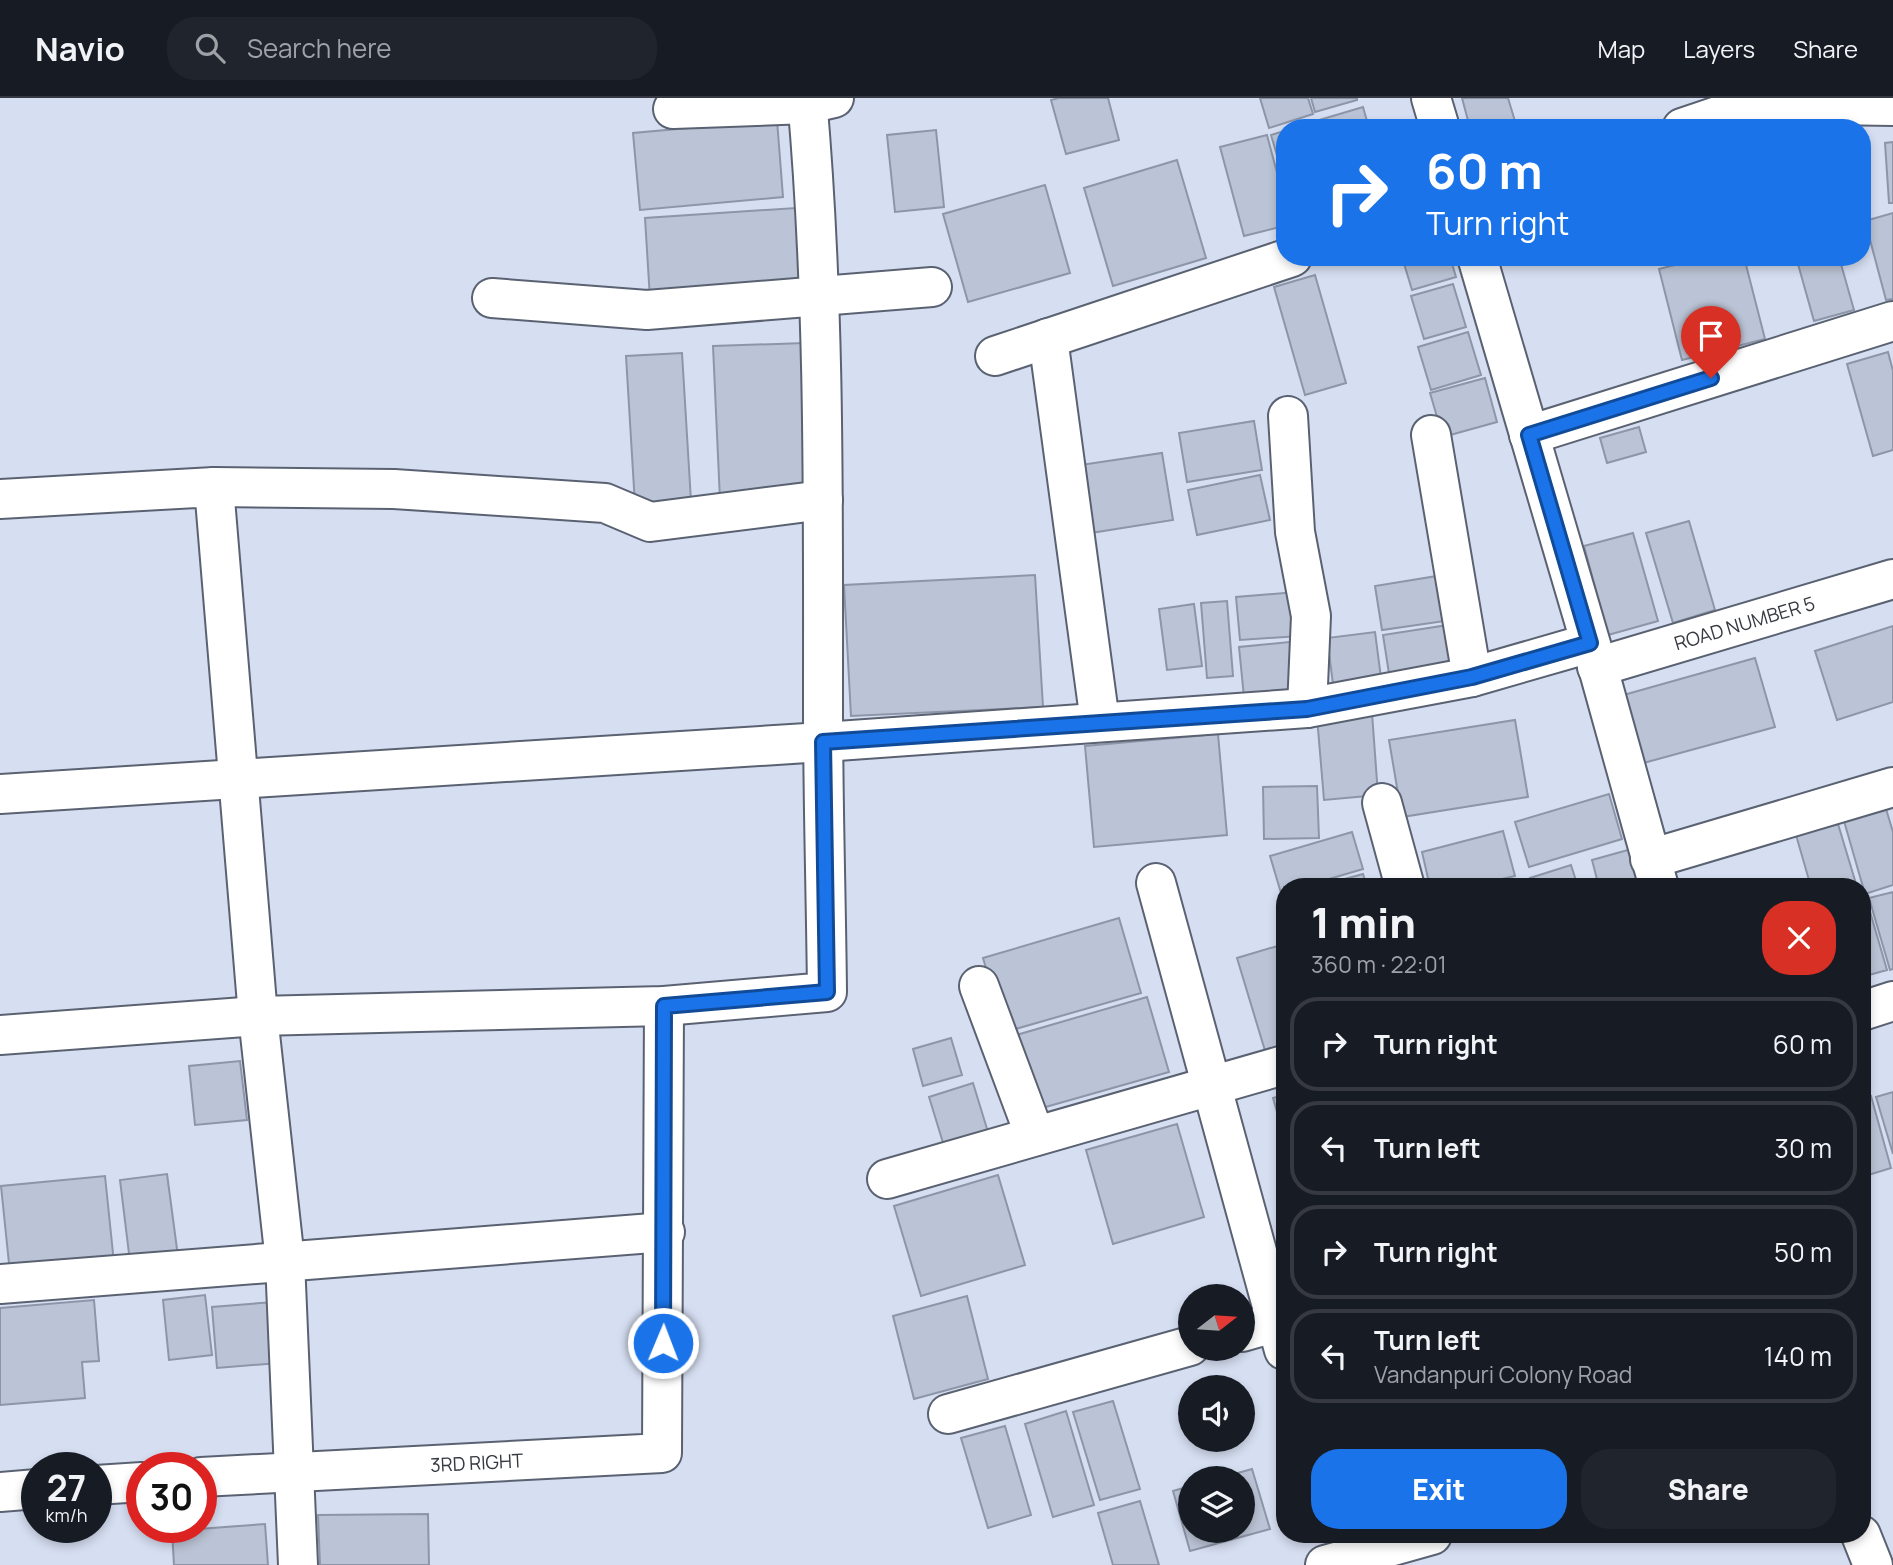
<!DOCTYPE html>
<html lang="en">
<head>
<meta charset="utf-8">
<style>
  :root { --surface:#171b24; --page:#20242c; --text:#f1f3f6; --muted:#9ea1a6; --line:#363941; --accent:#1a73e8 }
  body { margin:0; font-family:Manrope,sans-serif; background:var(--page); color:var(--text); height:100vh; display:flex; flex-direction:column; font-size:26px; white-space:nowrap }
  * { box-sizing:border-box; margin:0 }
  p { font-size:23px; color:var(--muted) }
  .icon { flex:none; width:38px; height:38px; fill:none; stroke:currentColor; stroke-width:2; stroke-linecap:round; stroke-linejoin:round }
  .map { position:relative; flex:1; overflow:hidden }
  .details { position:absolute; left:1276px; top:780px; width:595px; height:665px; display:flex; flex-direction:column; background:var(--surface); border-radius:28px; box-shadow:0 4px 10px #0003 }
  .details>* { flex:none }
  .hud { position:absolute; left:1276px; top:21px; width:595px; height:147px; border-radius:28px; box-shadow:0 4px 10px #0003; background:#1a73e8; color:#fff; overflow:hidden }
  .needle { width:46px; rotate:73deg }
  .buttons { position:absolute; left:1178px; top:1186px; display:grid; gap:14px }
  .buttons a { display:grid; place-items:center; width:77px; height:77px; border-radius:50%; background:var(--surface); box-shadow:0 4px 10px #0003; font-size:35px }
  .speed { position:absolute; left:21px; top:1354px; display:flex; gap:14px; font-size:35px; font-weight:700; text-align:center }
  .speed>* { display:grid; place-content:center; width:91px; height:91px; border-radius:50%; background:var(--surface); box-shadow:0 4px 10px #0003; line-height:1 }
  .speed small { font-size:18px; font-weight:400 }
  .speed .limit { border:10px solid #d22; background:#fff; color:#111 }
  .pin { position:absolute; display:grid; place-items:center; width:60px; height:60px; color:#fff; margin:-72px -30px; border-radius:50% 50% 50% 0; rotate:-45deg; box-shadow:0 0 7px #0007 }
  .pin .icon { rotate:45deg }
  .me { position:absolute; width:77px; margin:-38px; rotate:1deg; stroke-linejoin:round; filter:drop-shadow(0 0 5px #0008) }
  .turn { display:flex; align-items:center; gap:24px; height:147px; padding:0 35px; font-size:32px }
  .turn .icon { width:91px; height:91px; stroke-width:2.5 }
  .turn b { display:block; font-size:49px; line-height:60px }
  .round { display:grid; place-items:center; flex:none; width:74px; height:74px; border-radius:28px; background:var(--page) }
  .overview { display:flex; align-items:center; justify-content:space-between; height:119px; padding:0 35px }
  h1 { font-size:42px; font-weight:800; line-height:52px }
  .button { display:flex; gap:14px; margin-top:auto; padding:14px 35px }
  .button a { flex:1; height:80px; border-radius:28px; background:var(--accent); color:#fff; font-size:28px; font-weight:800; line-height:80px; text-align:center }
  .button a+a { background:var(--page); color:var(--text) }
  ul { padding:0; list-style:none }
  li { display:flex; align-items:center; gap:21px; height:94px; margin:0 14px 10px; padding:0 21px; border:4px solid var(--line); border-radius:28px }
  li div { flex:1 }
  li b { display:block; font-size:26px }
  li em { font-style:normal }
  header { display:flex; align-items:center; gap:42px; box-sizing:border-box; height:98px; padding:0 35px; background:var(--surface); border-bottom:2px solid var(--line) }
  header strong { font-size:33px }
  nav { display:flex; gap:38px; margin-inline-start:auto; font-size:24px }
  .search { width:490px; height:63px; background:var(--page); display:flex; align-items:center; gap:18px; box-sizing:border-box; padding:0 24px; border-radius:28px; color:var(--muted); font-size:26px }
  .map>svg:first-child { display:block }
  .building { fill:#bbc4d6; stroke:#8d96a8; stroke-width:2 }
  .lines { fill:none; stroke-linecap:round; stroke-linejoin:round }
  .minor-casing { stroke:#5a6272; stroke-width:42 }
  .minor { stroke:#fff; stroke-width:38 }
  .route-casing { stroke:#114b97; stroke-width:18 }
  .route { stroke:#1a73e8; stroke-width:12 }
  .labels { text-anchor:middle; stroke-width:5; stroke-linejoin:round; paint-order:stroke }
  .street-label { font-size:19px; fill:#353940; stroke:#fff }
</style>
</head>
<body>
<header>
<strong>Navio</strong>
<div class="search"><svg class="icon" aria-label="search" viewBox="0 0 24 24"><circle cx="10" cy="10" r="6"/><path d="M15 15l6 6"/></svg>Search here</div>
<nav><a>Map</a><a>Layers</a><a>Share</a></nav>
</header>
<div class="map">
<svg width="1893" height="1467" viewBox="0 0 1893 1467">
  <rect width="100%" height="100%" fill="#d6dff2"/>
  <path class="building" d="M1059,0h49l11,42 -53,14 -15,-54z
    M1260,0h48l5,16 -44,14z
    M1311,0h46v2l-42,12z
    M1462,0h46l9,30h-47z
    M1363,9l6,21h-51l-2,-7z
    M777,22l6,77 -143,13 -7,-77z
    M936,32l8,77 -49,5 -8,-77z
    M1284,33v48l-13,-44z
    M1267,37l17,64v27l-40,10 -24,-89z
    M1893,44v61h-4l-4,-60z
    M1177,62l29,98 -93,28 -29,-98z
    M1045,87l25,88 -102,29 -25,-88z
    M796,110l5,80 -151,11 -5,-81z
    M1893,115v86l-7,1 -21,-79z
    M1402,159h48l6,20 -44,13z
    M1706,159h38l21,82 -83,21 -23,-91z
    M1796,159h43l15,53 -40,11z
    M1315,177l31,108 -41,12 -31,-108z
    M1453,186l13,43 -42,12 -13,-43z
    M1468,234l13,43 -50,15 -13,-43z
    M805,245l7,154 -92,3 -7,-154z
    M1888,254l5,19v79l-20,6 -26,-92z
    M682,255l9,148 -56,4 -9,-149z
    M1485,280l12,44 -54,15 -13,-44z
    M1254,323l8,49 -75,12 -8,-49z
    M1639,329l7,25 -39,11 -7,-25z
    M1162,355l11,67 -95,15 -11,-68z
    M1260,377l10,45 -73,15 -9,-45z
    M1689,423l26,89 -42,13 -27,-90z
    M1633,435l25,88 -50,14 -24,-89z
    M1035,477l8,132 -192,9 -7,-131z
    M1437,478l8,45 -63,9 -7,-44z
    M1296,494l4,44 -60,4 -4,-43z
    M1227,503l6,75 -26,2 -6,-75z
    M1194,506l8,62 -35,4 -8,-61z
    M1448,527l7,45 -65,10 -7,-45z
    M1893,528v76l-56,18 -22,-69z
    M1375,534l6,46 -48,6 -6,-46z
    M1299,543l6,50 -61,6 -5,-50z
    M1755,560l20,69 -135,37 -20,-68z
    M1372,615l6,82 -54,5 -7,-83z
    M1515,622l13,77 -126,20 -13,-77z
    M1218,636l9,101 -133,12 -9,-101z
    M1317,688l2,52 -55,1 -1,-52z
    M1609,696l13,45 -93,28 -14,-45z
    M1886,711l7,23v53l-28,9 -21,-73z
    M1838,726l19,63h-46l-15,-52z
    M1503,733l12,45 -48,11h-37l-8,-35z
    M1352,734l11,37 -61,18h-18v5l-3,1 -11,-37z
    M1635,750l10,39h-46l-7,-27z
    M1571,767l7,22h-45l-3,-9z
    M1363,776l4,13h-52z
    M1893,794v77l-3,1 -21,-72z
    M1866,800l21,72 -25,7v-78z
    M1119,820l22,75 -136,39 -22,-74z
    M1284,846v104l-18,6 -29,-96z
    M1147,899l22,75 -141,40 -22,-74z
    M951,940l11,37 -39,11 -10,-37z
    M240,963l7,59 -52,5 -6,-59z
    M973,985l15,49 -44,14 -15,-49z
    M1893,994v62l-17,-57z
    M1284,997v41l-11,-38z
    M1871,998l20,72 -29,9v-79z
    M1177,1026l27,93 -91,27 -27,-94z
    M167,1076l12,90 -48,6 -11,-90z
    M998,1077l27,90 -104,31 -27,-90z
    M105,1078l9,87 -104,10 -9,-87z
    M205,1197l7,60 -43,5 -6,-60z
    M967,1198l21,83 -74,20 -21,-83z
    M94,1202l5,61 -17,1 3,36 -85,7v-97z
    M274,1204l5,61 -62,5 -5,-61z
    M1113,1303l27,88 -40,11 -27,-88z
    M1066,1313l28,94 -41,12 -28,-93z
    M1005,1328l26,89 -43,13 -27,-90z
    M1252,1371l18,60 -80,22 -17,-60 17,-5v45h52v-52h-26z
    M1140,1403l19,64h-46l-15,-52z
    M428,1416l1,51h-109l-2,-50z
    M265,1426l3,41h-94l-2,-34z"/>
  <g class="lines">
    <defs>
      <g id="minor">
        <path d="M1431,0l9,30"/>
        <path d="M673,11l135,-5 26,-6"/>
        <path d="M1682,30l71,-24 140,2"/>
        <path d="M1477,159l123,418 59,212"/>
        <path d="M492,200l155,12 285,-23"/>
        <path d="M1048,240l52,384"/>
        <path d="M995,258l297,-99"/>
        <path d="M1288,318l7,116 16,84 -4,92"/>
        <path d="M1431,337l41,242"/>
        <path d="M1529,337l364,-114"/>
        <path d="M214,389l180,2 211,14 45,19 173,-22"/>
        <path d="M0,401l214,-12 44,529 27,245 13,304"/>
        <path id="s1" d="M1597,569l296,-88"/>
        <path d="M0,696l823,-52 484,-34 165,-31 118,-34"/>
        <path d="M1382,705l23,84"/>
        <path d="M1650,761l243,-72"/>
        <path d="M1156,785l128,467"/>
        <path d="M979,888l56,150"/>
        <path d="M1862,913l31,-10"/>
        <path d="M0,937l258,-19 406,-10 163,-14c-1,-95 -4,-190 -4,-286 0,-202 2,-406 -16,-608"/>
        <path d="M887,1081l397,-114"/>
        <path d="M0,1186l665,-52"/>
        <path d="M1242,1234l42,-12"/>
        <path d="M948,1316l242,-68"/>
        <path id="s2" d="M201,1379l461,-24 2,-447"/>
        <path d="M96,1387l46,-3"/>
        <path d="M0,1394l37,-3"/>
        <path d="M1861,1437l12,30"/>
        <path d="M1325,1467l107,-30"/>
      </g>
    </defs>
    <use href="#minor" class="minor-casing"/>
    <use href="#minor" class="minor"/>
  </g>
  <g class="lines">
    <defs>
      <path id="route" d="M663,1245l1,-337 163,-14 -4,-250 484,-33 165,-32 118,-34 -61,-208 182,-57"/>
    </defs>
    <use href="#route" class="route-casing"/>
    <use href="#route" class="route"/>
  </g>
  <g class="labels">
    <g class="street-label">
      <text dy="7" stroke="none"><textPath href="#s1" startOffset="154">ROAD NUMBER 5</textPath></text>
      <text dy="7" stroke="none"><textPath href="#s2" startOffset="276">3RD RIGHT</textPath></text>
    </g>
  </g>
</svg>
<div class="buttons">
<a><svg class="needle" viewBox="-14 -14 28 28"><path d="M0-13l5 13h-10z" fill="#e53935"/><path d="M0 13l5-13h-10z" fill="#9ea1a6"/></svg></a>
<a><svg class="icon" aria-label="sound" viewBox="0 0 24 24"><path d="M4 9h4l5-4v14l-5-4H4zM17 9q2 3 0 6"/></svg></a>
<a><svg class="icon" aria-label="layers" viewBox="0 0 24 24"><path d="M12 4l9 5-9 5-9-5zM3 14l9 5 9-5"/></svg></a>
</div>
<div class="speed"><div>27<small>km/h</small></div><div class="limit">30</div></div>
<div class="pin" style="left:1711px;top:280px;background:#d93025"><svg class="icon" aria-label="arrive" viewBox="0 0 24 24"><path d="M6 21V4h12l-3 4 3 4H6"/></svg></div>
<svg class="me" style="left:663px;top:1245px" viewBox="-20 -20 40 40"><circle r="17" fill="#1a73e8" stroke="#fff" stroke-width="3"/><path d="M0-11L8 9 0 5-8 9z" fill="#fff"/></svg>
<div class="hud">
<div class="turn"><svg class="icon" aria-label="right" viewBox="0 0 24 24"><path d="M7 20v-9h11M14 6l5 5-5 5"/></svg><div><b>60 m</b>Turn right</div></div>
</div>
<section class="details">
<div class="overview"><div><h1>1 min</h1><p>360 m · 22:01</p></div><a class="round" style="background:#d93025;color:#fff"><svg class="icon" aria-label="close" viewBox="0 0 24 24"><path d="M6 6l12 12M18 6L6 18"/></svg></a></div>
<ul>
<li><svg class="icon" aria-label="right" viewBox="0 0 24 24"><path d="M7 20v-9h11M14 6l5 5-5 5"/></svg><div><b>Turn right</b></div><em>60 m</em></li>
<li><svg class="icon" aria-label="left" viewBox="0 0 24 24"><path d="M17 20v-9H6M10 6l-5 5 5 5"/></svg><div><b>Turn left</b></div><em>30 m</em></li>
<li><svg class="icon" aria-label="right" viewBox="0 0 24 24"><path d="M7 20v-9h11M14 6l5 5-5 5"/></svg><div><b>Turn right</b></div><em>50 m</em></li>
<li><svg class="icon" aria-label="left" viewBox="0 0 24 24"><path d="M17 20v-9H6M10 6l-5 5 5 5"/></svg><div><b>Turn left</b><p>Vandanpuri Colony Road</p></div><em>140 m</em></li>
</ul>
<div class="button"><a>Exit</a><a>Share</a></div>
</section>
</div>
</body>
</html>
